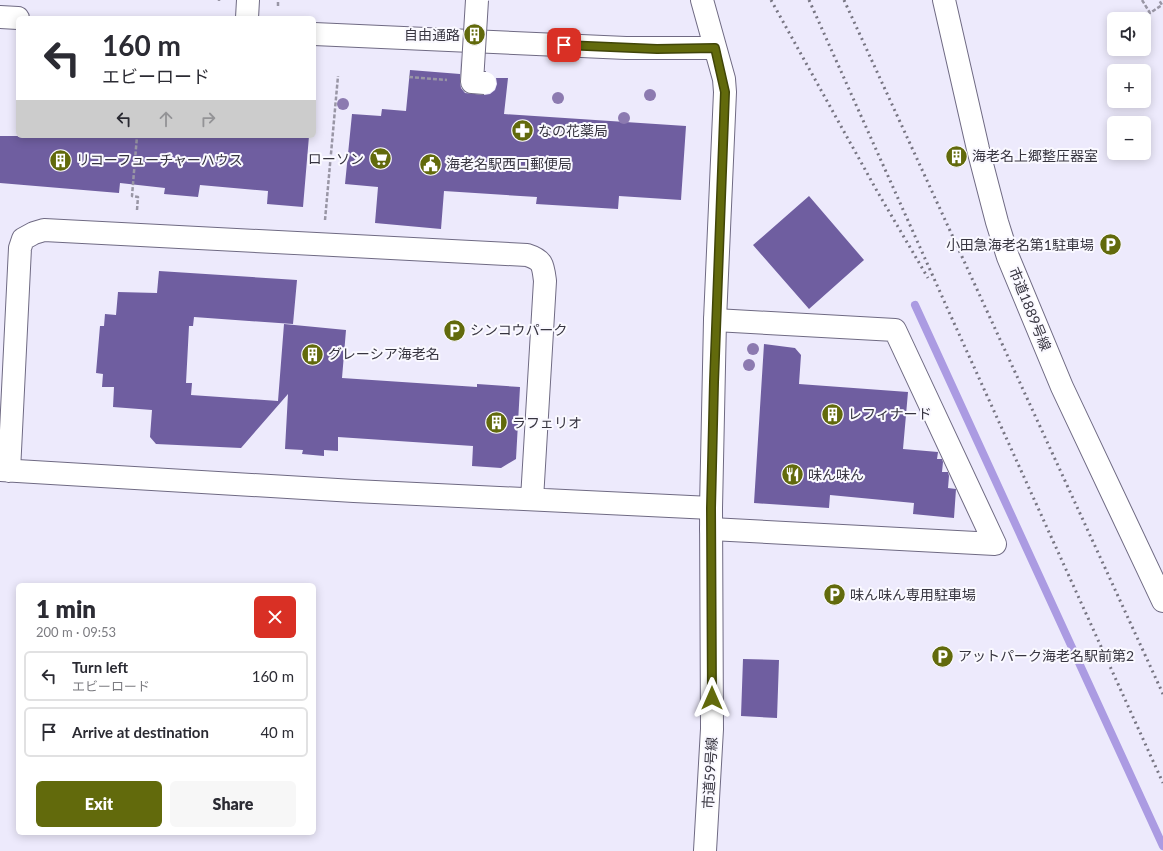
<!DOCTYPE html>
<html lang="en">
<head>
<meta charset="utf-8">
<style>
  :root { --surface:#fff; --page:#f7f7f7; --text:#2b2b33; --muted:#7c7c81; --line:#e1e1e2; --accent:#626a0c }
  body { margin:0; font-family:Lato,"Noto Sans JP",sans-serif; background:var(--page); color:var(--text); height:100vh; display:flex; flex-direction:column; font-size:15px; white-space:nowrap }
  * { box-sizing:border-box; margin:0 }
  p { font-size:13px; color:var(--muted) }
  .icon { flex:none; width:22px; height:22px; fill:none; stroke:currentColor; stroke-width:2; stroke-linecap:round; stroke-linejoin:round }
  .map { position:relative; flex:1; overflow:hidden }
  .side { position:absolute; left:16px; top:583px; width:300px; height:252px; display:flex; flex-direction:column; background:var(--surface); border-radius:6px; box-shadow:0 2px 10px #0003 }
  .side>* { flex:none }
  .top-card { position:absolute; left:16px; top:16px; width:300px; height:122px; border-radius:6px; box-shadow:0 2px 10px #0003; background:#fff; color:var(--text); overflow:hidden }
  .tools { position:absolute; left:1107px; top:12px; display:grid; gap:8px }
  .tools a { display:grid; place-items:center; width:44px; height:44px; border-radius:6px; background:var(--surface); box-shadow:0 2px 10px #0003; font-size:20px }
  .pin { position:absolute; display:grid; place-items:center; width:34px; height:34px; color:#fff; margin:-17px; border-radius:8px; box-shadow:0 2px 6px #0006 }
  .me { position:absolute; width:44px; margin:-22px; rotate:0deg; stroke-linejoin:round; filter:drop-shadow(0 0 3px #0008) }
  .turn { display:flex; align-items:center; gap:14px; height:84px; padding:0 20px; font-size:18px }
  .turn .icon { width:52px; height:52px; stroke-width:2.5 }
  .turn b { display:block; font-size:28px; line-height:34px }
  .lanes { display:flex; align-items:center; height:38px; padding:0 20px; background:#0003; justify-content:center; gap:20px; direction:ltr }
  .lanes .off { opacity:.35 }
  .round { display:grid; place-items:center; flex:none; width:42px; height:42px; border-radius:6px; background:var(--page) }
  .headline { display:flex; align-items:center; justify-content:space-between; height:68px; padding:0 20px }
  h1 { font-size:24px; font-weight:800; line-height:30px }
  .cta { display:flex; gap:8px; margin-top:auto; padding:8px 20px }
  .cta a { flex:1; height:46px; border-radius:6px; background:var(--accent); color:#fff; font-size:16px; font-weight:800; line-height:46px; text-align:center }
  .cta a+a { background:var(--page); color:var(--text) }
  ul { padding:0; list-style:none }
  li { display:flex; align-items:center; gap:12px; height:50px; margin:0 8px 6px; padding:0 12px; border:2px solid var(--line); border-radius:6px }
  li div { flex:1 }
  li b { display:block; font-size:15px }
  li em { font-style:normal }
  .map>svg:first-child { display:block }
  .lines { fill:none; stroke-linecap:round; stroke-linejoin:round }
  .stream { stroke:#ab9be2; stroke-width:8 }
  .building { fill:#6f5ea0 }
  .minor-casing { stroke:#6f6a83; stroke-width:24 }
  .tertiary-casing { stroke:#6f6a83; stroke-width:24 }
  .path { stroke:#9996a5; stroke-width:2.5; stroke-dasharray:4 2; stroke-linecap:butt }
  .minor { stroke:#fff; stroke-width:22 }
  .tertiary { stroke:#fff; stroke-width:22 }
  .rail { stroke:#777582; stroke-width:3; stroke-dasharray:2 4; stroke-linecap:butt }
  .pedestrian-bridge-casing { stroke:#6f6a83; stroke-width:24; stroke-linecap:butt }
  .pedestrian-bridge { stroke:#fff; stroke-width:22 }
  .tree { fill:#8c7ab0 }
  .route-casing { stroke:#404508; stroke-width:10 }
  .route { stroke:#626a0c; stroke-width:7 }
  .labels { text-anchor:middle; stroke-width:4; stroke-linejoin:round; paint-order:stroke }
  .poi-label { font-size:14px; fill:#373540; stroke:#faf9ff; text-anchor:start }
  .street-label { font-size:14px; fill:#373540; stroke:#faf9ff }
</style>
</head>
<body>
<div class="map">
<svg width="1163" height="851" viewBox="0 0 1163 851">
  <rect width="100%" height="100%" fill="#edeafc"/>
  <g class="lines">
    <path class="stream" d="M915,305l248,541"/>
  </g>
  <path class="building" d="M461,53l-1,29 1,6 4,5 19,2 6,-1 5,-4 2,-6 -1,-6h12l-4,36 182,12 -5,74 -62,-4 -1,13 -82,-5 1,-7 -93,-6 -3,38 -66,-6 3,-36 -33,-3 7,-70 29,2 1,-7 24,2 4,-41 50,4z
    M0,136h309l-6,71 -36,-3 1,-13 -68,-6 -2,12 -34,-3 1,-6 -45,-5 -1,10 -119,-10z
    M809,196l55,64 -55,49 -56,-64z
    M159,271l138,9 -4,44 -99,-7 -1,9h-4l-3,57h6l-1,12 87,6 6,-77 62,6 -4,48 135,9v-3l43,3 -4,72 -15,9 -29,-2 1,-20 -135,-9v14l-14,-1v6l-22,-2 1,-4 -18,-1 3,-55 -47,54 -85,-4 -6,-7 2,-27 -39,-3 1,-20h-12l1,-13 -7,-1 4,-47h4l1,-12 11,1 2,-23 39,1z
    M764,344l31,4 6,7 -2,29 109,8 -5,57 35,3 -1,7h5l1,3 -1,10h6l1,4 -1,12 8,1 -2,29 -41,-4 1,-11 -84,-8 -1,13 -75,-5z
    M743,659l36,1 -2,58 -36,-2z"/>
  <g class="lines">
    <defs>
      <path id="minor" d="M0,470l354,21 357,17
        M9,471l11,-223 3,-9 11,-6 10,-3 483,25c16,5 16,10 18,26l-13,218
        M711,529l284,15 -100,-214 -180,-10"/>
      <path id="tertiary" d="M702,0l22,79 1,13 -10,228 -4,188 1,221 -7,122
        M944,0l34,149 19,73 11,35 54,130 101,214
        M0,17l18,1
        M247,18l1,-18
        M314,34l312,14h89"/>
    </defs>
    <use href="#minor" class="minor-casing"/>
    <use href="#tertiary" class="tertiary-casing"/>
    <path class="path" d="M1142,0l8,13 12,-8 -3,-5
      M219,1v-1
      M278,6v-6
      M409,77l38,3
      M137,210l1,-13 -6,-1 5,-60
      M325,220l13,-144"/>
    <use href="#minor" class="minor"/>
    <use href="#tertiary" class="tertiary"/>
    <path class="rail" d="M771,0l106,191 51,87
      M809,0l140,312 214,471
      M844,0l319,694"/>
    <defs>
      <path id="pedestrian-bridge" d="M477,0l-5,82 13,1"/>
    </defs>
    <use href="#pedestrian-bridge" class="pedestrian-bridge-casing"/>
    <use href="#pedestrian-bridge" class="pedestrian-bridge"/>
  </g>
  <g class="tree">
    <circle cx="650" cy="95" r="6"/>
    <circle cx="558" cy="98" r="6"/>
    <circle cx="343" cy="104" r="6"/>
    <circle cx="624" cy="118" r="6"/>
    <circle cx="753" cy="349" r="6"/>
    <circle cx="749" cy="365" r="6"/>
  </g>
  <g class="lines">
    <defs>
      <path id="route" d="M564,45l93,4 58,-1 10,44 -11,290 -3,126 1,190"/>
    </defs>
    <use href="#route" class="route-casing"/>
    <use href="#route" class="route"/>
  </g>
  <defs>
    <symbol id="building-disc" viewBox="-11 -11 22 22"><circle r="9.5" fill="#626a0c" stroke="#faf9ff"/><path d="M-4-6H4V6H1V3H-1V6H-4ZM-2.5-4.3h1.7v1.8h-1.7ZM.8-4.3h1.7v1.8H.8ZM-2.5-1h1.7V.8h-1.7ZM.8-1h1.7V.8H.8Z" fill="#fff"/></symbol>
    <symbol id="pharmacy-disc" viewBox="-11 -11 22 22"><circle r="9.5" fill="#626a0c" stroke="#faf9ff"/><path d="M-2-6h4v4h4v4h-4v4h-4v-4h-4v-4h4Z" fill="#fff"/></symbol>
    <symbol id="supermarket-disc" viewBox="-11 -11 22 22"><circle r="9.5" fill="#626a0c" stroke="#faf9ff"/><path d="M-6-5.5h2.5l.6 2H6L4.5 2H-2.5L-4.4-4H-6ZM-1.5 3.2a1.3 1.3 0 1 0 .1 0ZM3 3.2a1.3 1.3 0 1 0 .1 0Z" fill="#fff"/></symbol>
    <symbol id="civic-disc" viewBox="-11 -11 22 22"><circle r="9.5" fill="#626a0c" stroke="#faf9ff"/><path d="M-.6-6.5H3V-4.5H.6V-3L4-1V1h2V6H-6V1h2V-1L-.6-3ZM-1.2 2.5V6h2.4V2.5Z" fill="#fff"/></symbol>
    <symbol id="parking-disc" viewBox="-11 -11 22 22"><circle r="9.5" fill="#626a0c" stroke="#faf9ff"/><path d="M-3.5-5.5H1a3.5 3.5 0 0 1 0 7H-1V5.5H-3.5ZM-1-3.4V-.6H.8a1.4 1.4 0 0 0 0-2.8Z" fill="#fff"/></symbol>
    <symbol id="restaurant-disc" viewBox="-11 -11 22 22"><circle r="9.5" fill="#626a0c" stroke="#faf9ff"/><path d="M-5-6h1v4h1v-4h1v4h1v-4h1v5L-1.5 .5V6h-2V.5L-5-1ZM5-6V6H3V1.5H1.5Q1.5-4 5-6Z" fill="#fff"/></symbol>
  </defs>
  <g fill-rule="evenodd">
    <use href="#building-disc" x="462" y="22" width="25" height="25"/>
    <use href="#pharmacy-disc" x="510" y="118" width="25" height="25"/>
    <use href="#building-disc" x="944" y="144" width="25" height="25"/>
    <use href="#supermarket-disc" x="368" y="146" width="25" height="25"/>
    <use href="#building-disc" x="48" y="148" width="25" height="25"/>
    <use href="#civic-disc" x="418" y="152" width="25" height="25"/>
    <use href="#parking-disc" x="1098" y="232" width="25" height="25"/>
    <use href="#parking-disc" x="442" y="318" width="25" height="25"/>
    <use href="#building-disc" x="300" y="342" width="25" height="25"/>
    <use href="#building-disc" x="820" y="402" width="25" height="25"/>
    <use href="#building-disc" x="484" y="410" width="25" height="25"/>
    <use href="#restaurant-disc" x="780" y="462" width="25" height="25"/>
    <use href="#parking-disc" x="822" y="582" width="25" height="25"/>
    <use href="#parking-disc" x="930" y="644" width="25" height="25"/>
  </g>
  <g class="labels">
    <g class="poi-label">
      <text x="460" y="40" text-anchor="end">自由通路</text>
      <text x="538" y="136">なの花薬局</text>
      <text x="972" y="161">海老名上郷整圧器室</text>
      <text x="364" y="164" text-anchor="end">ローソン</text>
      <text x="76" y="165">リコーフューチャーハウス</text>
      <text x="446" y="169">海老名駅西口郵便局</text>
      <text x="1094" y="250" text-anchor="end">小田急海老名第1駐車場</text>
      <text x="470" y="335">シンコウパーク</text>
      <text x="328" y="359">グレーシア海老名</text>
      <text x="848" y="419">レフィナード</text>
      <text x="512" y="428">ラフェリオ</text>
      <text x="808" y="480">味ん味ん</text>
      <text x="850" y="600">味ん味ん専用駐車場</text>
      <text x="958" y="661">アットパーク海老名駅前第2</text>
    </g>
    <g class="street-label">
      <text transform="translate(1030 309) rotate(68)" y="5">市道1889号線</text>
      <text transform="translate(710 773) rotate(-87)" y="5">市道59号線</text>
    </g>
  </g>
</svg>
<div class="tools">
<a><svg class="icon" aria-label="sound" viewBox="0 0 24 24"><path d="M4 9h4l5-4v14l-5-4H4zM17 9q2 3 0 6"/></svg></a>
<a>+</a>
<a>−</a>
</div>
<div class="pin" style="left:564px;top:45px;background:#d93025"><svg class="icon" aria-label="arrive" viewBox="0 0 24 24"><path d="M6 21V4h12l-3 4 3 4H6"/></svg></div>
<svg class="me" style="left:712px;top:698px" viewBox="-20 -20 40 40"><path d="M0-17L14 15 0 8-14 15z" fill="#626a0c" stroke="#fff" stroke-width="4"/></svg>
<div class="top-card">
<div class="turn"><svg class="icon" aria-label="left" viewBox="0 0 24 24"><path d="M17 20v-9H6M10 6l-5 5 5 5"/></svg><div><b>160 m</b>エビーロード</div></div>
<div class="lanes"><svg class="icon" aria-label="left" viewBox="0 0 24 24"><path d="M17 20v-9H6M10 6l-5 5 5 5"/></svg><svg class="icon off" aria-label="ahead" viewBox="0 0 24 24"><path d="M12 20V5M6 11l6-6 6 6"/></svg><svg class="icon off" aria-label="right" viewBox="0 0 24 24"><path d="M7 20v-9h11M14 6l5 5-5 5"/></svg></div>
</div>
<section class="side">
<div class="headline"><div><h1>1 min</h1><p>200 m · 09:53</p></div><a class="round" style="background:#d93025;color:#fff"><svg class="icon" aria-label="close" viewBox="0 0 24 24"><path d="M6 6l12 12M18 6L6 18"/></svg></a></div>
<ul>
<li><svg class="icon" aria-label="left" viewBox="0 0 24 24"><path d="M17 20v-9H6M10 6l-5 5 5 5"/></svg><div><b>Turn left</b><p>エビーロード</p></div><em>160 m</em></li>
<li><svg class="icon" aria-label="arrive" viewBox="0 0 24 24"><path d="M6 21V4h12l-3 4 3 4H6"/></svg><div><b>Arrive at destination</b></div><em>40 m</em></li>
</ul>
<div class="cta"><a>Exit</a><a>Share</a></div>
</section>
</div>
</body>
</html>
